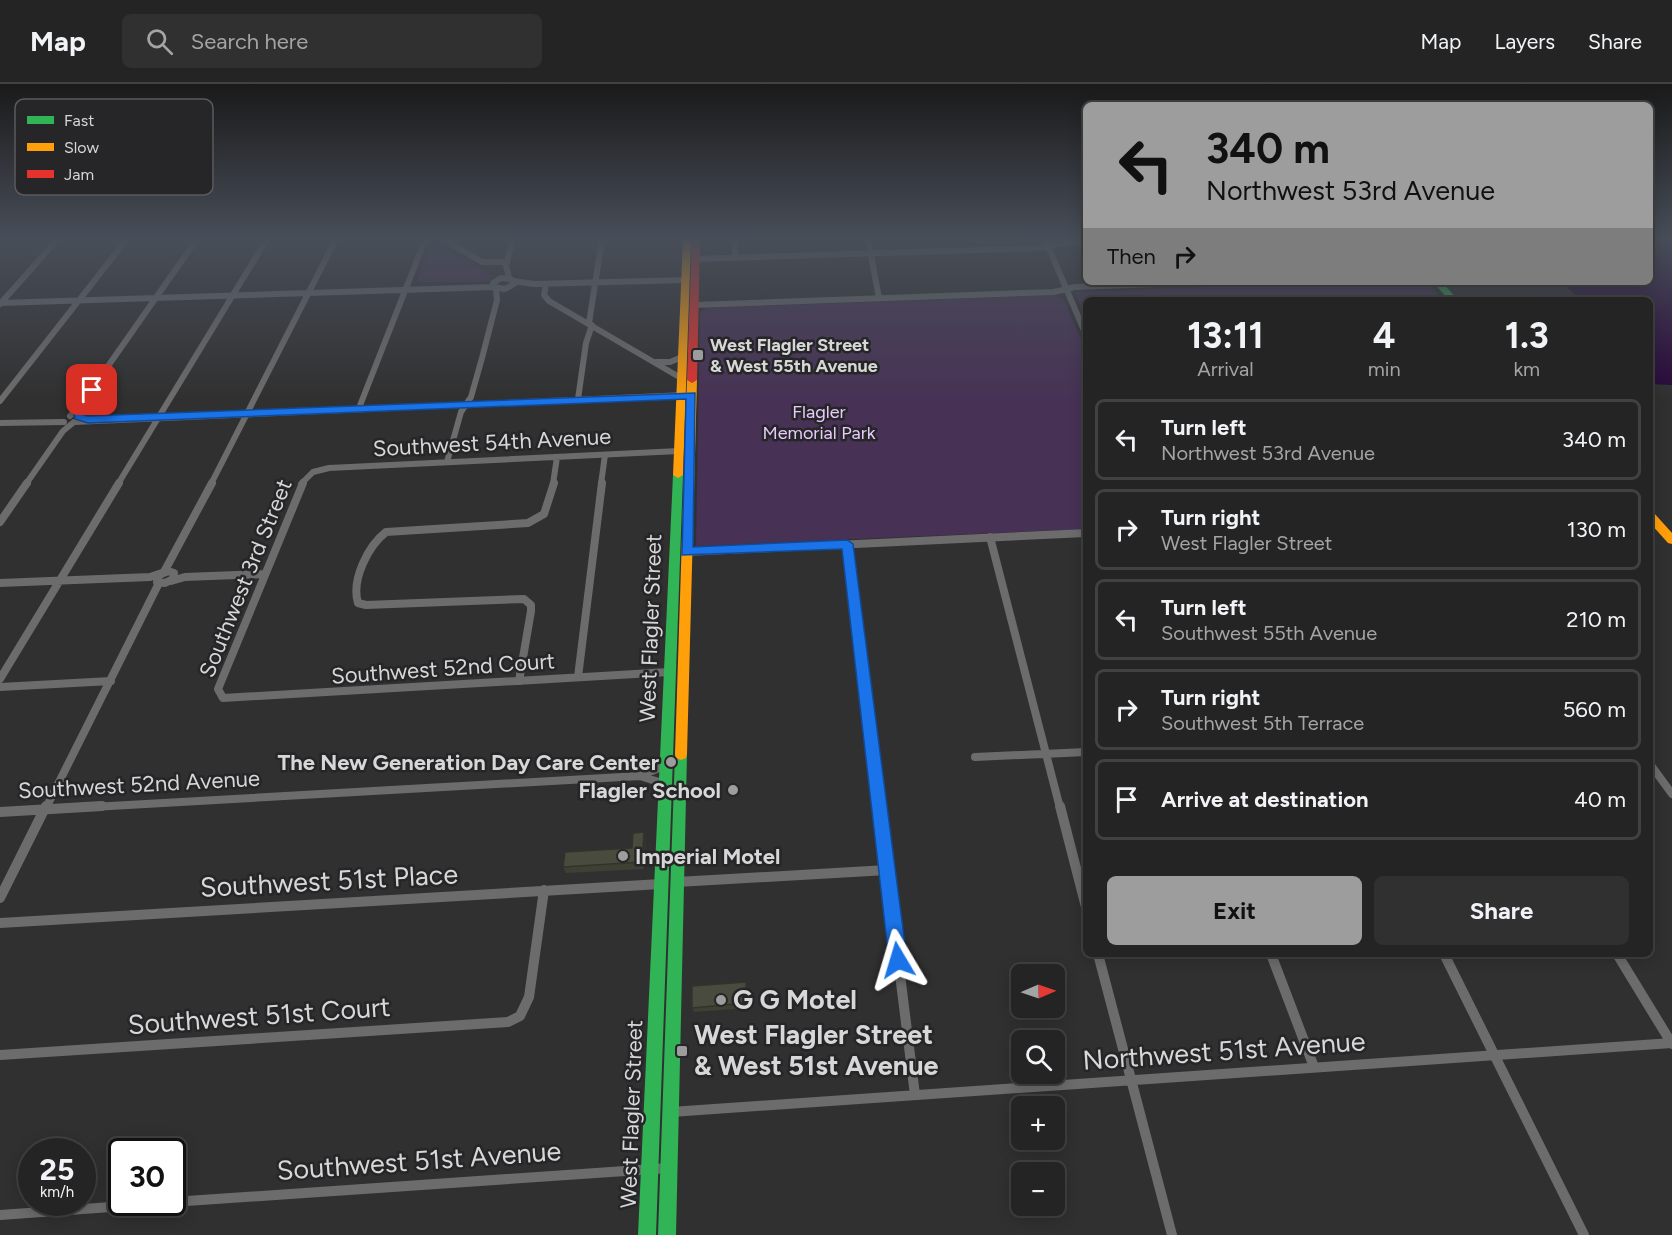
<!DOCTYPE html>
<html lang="en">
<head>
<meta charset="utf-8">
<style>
  :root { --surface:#242424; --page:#303031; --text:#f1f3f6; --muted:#a3a4a6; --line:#414141; --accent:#9d9d9d }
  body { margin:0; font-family:Figtree,sans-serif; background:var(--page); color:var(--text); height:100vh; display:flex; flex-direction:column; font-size:22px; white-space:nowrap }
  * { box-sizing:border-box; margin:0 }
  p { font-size:20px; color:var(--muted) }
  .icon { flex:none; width:33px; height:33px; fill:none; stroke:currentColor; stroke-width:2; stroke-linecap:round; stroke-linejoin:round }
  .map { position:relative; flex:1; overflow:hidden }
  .sheet { position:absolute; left:1083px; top:213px; width:570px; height:660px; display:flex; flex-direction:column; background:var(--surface); border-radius:9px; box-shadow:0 3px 15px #0003,0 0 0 2px var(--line) }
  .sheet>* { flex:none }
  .guide { position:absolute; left:1083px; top:18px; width:570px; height:183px; border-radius:9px; box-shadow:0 3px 15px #0003,0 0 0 2px var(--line); background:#9d9d9d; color:#111; overflow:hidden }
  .needle { width:39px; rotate:88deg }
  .tools { position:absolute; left:1011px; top:880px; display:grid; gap:12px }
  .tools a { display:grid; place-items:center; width:54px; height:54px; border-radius:9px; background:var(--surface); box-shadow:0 3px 15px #0003,0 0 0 2px var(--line); font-size:30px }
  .speed { position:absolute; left:18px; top:1054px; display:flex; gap:12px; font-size:30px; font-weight:700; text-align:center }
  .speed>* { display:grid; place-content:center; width:78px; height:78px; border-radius:50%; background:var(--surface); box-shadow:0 3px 15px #0003,0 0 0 2px var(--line); line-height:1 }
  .speed small { font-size:15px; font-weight:400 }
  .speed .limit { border:3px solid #111; border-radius:9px; background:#fff; color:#111 }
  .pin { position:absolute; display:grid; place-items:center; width:51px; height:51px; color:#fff; margin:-26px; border-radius:12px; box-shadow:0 3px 9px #0006 }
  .me { position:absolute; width:66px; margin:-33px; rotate:353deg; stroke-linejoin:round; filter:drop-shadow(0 0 4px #0008) }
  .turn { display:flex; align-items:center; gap:21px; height:126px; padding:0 24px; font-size:27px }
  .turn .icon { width:78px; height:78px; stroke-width:2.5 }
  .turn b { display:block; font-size:42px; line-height:51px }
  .then { display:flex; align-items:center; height:57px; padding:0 24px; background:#0003; gap:12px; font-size:22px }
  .eta { display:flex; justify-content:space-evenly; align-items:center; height:102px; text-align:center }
  .eta b { font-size:36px; font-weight:700; line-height:42px }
  .primary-button { display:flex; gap:12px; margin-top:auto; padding:12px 24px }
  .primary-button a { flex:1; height:69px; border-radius:9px; background:var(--accent); color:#111; font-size:24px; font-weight:700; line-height:69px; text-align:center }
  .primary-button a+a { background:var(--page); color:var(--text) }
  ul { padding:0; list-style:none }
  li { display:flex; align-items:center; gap:18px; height:81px; margin:0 12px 9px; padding:0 12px; border:3px solid var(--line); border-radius:9px }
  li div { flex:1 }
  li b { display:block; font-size:22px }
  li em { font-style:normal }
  header { display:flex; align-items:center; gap:36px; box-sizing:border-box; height:84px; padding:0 30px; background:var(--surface); border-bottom:2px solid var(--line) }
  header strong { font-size:28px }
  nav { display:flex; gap:33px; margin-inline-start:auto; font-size:21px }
  .search { width:420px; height:54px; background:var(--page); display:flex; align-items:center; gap:15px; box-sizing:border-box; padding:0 21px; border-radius:9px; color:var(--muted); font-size:22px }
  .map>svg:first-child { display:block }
  .green { fill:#473255 }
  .water { fill:#280639 }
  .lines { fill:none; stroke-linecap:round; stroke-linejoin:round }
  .street-far2 { stroke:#6c6c6c; stroke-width:6 }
  .street-far1 { stroke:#6c6c6c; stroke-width:8 }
  .street { stroke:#6c6c6c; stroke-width:10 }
  .fast { fill:#30b455; fill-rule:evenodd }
  .slow { fill:#ff9f0a; fill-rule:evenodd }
  .jam { fill:#e5322d; fill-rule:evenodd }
  .wall { fill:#3e4034 }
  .shaded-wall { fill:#32342b }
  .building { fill:#484b3d; stroke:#32342b; stroke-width:1.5 }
  .route { fill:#1a73e8; stroke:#114b97; stroke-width:1.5 }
  .poi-dot { fill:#9d9d9d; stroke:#262527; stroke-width:2 }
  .labels { text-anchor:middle; stroke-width:5; stroke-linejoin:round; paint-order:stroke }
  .far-poi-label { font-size:18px; font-weight:bold; fill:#d7d7d8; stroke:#262527; text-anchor:start }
  .far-park-label { font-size:18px; fill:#e8c9fe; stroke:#262527 }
  .street-label { font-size:22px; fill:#d7d7d8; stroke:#262527 }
  .poi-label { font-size:22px; font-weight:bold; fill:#d7d7d8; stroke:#262527; text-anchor:end }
  .near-street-label { font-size:27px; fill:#d7d7d8; stroke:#262527 }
  .near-poi-label { font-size:27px; font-weight:bold; fill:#d7d7d8; stroke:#262527; text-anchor:start }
  .key { fill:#262527; stroke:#5b5a5c; stroke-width:1.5 }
  .key-label { font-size:16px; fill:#d7d7d8 }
</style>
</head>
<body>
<header>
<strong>Map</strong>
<div class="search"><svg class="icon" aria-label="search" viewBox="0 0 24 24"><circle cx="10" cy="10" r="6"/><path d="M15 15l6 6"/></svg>Search here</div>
<nav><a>Map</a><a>Layers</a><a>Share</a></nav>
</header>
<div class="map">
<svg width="1672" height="1151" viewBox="0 0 1672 1151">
  <rect width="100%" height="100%" fill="#303030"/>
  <path class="green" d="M438,161l53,30v5l-8,2h-66l12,-33z
    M1341,198h86l16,18h-357v17l-11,-25z
    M1055,211l9,5 22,50v179l-390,17 4,-234 7,-4z"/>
  <path class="water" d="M1650,155h22v146l-22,-1v-84h-74l-1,-5 -13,-13h88z"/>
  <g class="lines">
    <path class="street-far2" d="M443,155l39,23h25
      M735,155v19
      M868,155l11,59
      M1045,155l41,96
      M695,175l343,-11 21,-5 27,-1
      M501,194l10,1 3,5 -9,5 -11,-2 -1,-4z
      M509,194l-3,-12 7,-27
      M514,197l20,3 151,-4
      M546,200l-2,11 5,6 132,77
      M0,219l494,-16
      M0,220l58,-65
      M694,221l360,-13 21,-5 132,-5
      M589,239l13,-84
      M656,278h14l12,-5
      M578,315l8,-56 6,-18
      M0,317l127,-162
      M359,324l64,-163 6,-6
      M70,332l8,-7 119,-170
      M74,338l611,-27
      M0,339l64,-1
      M447,378l14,-50 10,-15 11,-39 15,-58 -1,-12
      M26,400l37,-53 11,-9
      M118,400l149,-245
      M211,400l125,-245
      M301,400l12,-12 16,-4 350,-17
      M553,400l4,-27
      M601,400l4,-29"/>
    <path class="street-far1" d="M303,399l-85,206 5,9 446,-26
      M0,438l27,-39
      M990,453l70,271
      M847,460l33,264
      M687,468l399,-19
      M168,487l6,2 -1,6 -8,4 -8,-1 2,-7z
      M164,488l48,-89
      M171,497l14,-4 79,-3
      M0,499l150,-6 12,-4
      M578,593l24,-194
      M0,595l119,-196
      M519,597l12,-70v-6l-7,-6 -158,6 -8,-2c-7,-23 10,-57 28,-71l142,-9 16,-9 10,-31
      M0,603l111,-6
      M975,673l111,-5
      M1650,680l22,30
      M640,692l26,-11
      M46,724l113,-225
      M75,724l565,-32 25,8"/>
    <path class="street" d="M879,722l36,289
      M1060,722l26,101
      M0,728l102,-6
      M677,798l210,-12
      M0,814l46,-92
      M0,839l661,-39
      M1098,870l74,281
      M1271,870l43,113
      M1444,870l140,281
      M1617,870l55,90
      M0,971l508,-33 12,-6 9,-19 15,-107
      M671,1028l1001,-69
      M172,1118l497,-34
      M0,1131l166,-12"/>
    <path class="fast" d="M1433,198h9l16,18h-9z
      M678,388l5,3 -27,760h-18l35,-760z
      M681,664l5,2 1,4 -11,481h-18l17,-481 1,-4z"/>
    <path class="slow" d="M683,155h8l-8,236 -5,3 -5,-3z
      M692,293l5,3 -10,374 -1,4 -5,2 -5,-2 -1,-4 12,-374z
      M1650,428l4,1 18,20v11l-4,-1 -18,-20z"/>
    <path class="jam" d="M692,155h8l-3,141 -5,3 -5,-3z"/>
  </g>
  <path class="wall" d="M646,755l-2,30 -78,4 -3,-6 69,-19z
    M747,903v21l-53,4 -2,-4z"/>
  <path class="shaded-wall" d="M644,748l2,7 -2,30 -2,-7z
    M746,898l1,5v21l-1,-5z"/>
  <path class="building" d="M644,748l-2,30 -79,5 2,-15 67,-4 1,-15z
    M746,898v21l-54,5v-22z"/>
  <linearGradient id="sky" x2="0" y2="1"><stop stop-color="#1a1a1a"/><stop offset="0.49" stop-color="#484e59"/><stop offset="1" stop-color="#484e59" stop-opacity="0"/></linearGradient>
  <rect width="1672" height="317" fill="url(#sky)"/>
  <path class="route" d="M92,303l5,3 -13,19v6l4,1 607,-23 -2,154 154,-7 6,4 54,416 -3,6 -6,3 -6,-3 -3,-6 -47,-411 -160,6 4,-156 -598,24 -13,-4 -2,-10 15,-21z"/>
  <g class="poi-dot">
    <rect x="692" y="265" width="12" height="12" rx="3"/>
    <circle cx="671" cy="678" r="6"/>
    <circle cx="733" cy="706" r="6"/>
    <circle cx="623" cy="772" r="6"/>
    <circle cx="721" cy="916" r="6"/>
    <rect x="676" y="961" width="12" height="12" rx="3"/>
  </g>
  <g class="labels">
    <g class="far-poi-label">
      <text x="710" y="267">West Flagler Street<tspan x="710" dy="21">&amp; West 55th Avenue</tspan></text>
    </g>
    <g class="far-park-label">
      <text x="819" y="334">Flagler<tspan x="819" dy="21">Memorial Park</tspan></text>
    </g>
    <g class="street-label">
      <text transform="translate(492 358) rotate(-3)" y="8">Southwest 54th Avenue</text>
      <text transform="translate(245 494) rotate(-68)" y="8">Southwest 3rd Street</text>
      <text transform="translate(650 544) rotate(-88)" y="8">West Flagler Street</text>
      <text transform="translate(443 584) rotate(-4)" y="8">Southwest 52nd Court</text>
      <text transform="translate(139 700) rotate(-3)" y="8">Southwest 52nd Avenue</text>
      <text transform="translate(631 1030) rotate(-88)" y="8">West Flagler Street</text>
    </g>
    <g class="poi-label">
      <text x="659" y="686">The New Generation Day Care Center</text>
      <text x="721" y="714">Flagler School</text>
      <text x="635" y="780" text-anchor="start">Imperial Motel</text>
    </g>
    <g class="near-street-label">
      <text transform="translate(329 797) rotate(-3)" y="9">Southwest 51st Place</text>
      <text transform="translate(259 932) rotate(-4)" y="9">Southwest 51st Court</text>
      <text transform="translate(1224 967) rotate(-4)" y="9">Northwest 51st Avenue</text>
      <text transform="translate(419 1077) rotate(-4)" y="9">Southwest 51st Avenue</text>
    </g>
    <g class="near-poi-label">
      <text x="733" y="925">G G Motel</text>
      <text x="694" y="960">West Flagler Street<tspan x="694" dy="31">&amp; West 51st Avenue</tspan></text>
    </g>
  </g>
  <rect x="15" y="15" width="198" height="96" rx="9" class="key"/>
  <rect x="27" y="32" width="27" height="8" fill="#30b455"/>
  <rect x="27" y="59" width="27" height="8" fill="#ff9f0a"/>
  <rect x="27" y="86" width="27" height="8" fill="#e5322d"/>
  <g class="key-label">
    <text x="64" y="42">Fast</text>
    <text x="64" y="69">Slow</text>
    <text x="64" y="96">Jam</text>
  </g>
</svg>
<div class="tools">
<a><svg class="needle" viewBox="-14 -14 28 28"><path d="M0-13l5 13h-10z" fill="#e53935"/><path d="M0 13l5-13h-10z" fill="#a3a4a6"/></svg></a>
<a><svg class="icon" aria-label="search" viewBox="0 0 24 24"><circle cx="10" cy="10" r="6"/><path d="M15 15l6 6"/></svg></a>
<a>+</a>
<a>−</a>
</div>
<div class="speed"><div>25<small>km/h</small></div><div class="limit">30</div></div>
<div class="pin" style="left:92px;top:306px;background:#d93025"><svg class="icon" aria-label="arrive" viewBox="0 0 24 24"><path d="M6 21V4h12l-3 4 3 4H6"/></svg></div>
<svg class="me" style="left:898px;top:876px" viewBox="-20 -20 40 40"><path d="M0-17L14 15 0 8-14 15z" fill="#1a73e8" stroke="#fff" stroke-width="4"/></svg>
<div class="guide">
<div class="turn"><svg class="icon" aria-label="left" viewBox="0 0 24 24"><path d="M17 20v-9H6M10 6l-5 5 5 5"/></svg><div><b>340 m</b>Northwest 53rd Avenue</div></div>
<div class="then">Then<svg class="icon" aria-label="right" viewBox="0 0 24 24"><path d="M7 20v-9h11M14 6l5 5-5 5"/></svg></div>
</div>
<section class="sheet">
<div class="eta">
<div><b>13:11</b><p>Arrival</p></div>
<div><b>4</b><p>min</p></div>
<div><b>1.3</b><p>km</p></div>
</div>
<ul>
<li><svg class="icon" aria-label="left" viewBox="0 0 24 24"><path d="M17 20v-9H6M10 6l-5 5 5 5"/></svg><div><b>Turn left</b><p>Northwest 53rd Avenue</p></div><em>340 m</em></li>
<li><svg class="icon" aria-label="right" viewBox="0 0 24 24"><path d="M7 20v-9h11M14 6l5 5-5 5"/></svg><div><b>Turn right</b><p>West Flagler Street</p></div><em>130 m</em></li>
<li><svg class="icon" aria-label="left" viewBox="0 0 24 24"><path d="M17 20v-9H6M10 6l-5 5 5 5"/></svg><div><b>Turn left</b><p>Southwest 55th Avenue</p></div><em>210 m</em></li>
<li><svg class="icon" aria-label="right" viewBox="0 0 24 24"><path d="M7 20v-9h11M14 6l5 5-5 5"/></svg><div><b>Turn right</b><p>Southwest 5th Terrace</p></div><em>560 m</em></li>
<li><svg class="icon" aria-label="arrive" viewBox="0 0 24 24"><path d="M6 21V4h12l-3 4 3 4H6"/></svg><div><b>Arrive at destination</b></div><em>40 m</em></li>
</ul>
<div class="primary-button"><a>Exit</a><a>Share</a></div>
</section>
</div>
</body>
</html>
